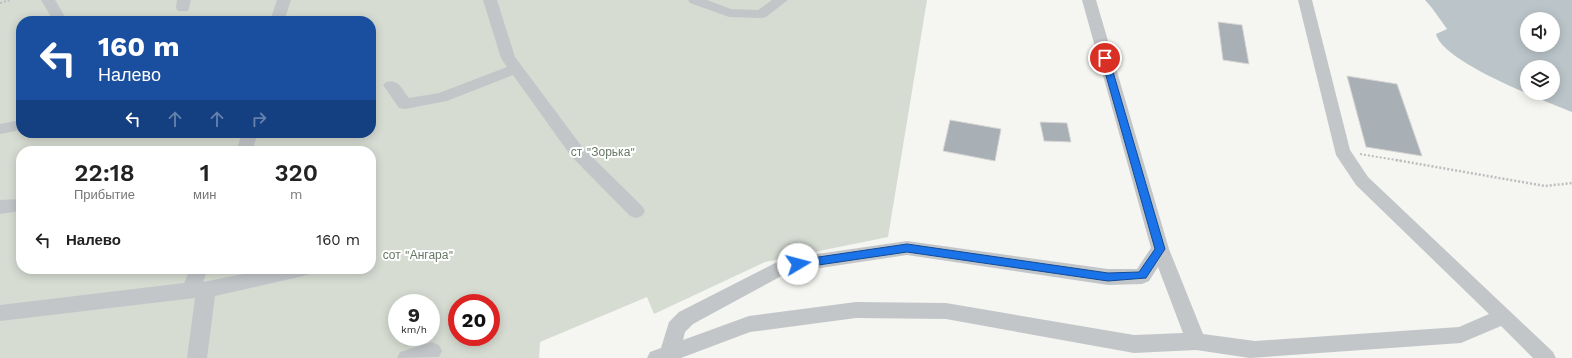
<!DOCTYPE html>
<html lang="ru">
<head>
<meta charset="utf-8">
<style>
  :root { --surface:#fff; --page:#f6f6f6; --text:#222; --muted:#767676 }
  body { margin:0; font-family:"Work Sans",sans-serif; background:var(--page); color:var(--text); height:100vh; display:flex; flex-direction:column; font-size:15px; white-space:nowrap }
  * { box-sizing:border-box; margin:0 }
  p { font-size:13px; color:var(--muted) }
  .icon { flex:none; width:22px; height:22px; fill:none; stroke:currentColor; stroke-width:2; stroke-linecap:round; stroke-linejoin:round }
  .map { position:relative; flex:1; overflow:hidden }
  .panel { position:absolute; left:16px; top:146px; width:360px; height:128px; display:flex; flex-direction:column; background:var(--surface); border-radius:16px; box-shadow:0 2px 10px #0003 }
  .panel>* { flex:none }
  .top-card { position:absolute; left:16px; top:16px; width:360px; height:122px; border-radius:16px; box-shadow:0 2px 10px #0003; background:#1a4fa0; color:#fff; overflow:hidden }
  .buttons { position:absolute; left:1520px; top:12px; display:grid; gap:8px }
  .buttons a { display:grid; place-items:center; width:40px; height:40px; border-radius:50%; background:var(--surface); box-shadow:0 2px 10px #0003; font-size:20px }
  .speed { position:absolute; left:388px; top:294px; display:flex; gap:8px; font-size:20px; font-weight:700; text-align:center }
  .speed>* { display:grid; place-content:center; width:52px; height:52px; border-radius:50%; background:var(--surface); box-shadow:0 2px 10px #0003; line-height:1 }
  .speed small { font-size:10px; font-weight:400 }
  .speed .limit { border:6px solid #d22; background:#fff; color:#111 }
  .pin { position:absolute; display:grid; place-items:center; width:34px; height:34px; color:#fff; margin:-17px; border:2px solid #fff; border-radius:50%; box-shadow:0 1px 4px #0007 }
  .me { position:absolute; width:44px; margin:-22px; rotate:82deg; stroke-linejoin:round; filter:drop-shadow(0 0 3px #0008) }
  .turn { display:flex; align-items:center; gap:14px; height:84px; padding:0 16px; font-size:18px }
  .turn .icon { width:52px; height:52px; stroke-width:2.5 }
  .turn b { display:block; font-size:28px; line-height:34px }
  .lanes { display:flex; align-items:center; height:38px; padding:0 16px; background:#0003; justify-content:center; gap:20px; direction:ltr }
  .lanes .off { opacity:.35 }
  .eta { display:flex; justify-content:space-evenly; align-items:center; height:68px; text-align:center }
  .eta b { font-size:24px; font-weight:600; line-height:28px }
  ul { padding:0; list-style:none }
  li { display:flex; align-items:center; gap:12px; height:52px; padding:0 16px }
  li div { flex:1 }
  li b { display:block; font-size:15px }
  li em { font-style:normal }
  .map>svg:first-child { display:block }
  .green { fill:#d6dcd2; fill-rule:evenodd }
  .water { fill:#bbc5c9; fill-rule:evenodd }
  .building { fill:#a9b0b5; stroke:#d6d6d4 }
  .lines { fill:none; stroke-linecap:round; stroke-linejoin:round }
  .path-far1 { stroke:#bcbec0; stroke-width:2; stroke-dasharray:2 2; stroke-linecap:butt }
  .path { stroke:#bcbec0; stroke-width:2.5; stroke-dasharray:2 2; stroke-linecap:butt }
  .minor { fill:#c3c6c9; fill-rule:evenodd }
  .route { fill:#1a73e8; stroke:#114b97 }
  .labels { text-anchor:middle; stroke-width:4; stroke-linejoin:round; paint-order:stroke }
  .park-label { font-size:12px; fill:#677963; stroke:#fff }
</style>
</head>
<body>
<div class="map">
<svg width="1572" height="358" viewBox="0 0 1572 358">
  <rect width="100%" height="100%" fill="#f5f5f1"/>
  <path class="green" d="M0,0h927l-39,237 -123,25 -111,52 -7,-17 -107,45 -1,16h-539zM21,21h350v112h-350zM21,151h350v118h-350zM397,303h34v34h-34zM457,303h34v34h-34z"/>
  <path class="water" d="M1425,0h147v112c-27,-11 -130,-50 -136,-78l11,-5 -15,-21zM1527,19h26v26h-26zM1527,67h26v26h-26z"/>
  <path class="building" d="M1218,22l24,3 7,39 -26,-4z
    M1347,76l50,8 25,72 -56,-9z
    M950,120l51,9 -6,32 -52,-10z
    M1040,122l27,1 4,19 -27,-1z"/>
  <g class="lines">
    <path class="path-far1" d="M0,3l10,-3
      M1360,154l42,7"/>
    <path class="path" d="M1396,160l149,26 27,-3"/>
    <path class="minor" d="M41,0h14l9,15 -1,6h-14l1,-6z
      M177,0h14l-3,11h-10l-2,-3z
      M277,0h14l-7,21h-14z
      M483,0h14l18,57 68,91 59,58 3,5 -3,5 -6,2 -6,-2 -59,-60 -58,-81 -66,26 -42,8 -6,-1 -16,-23 3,-3c12,-4 16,7 23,16l30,-5 68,-26 -6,-9z
      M688,0h19l24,9 27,1 14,-10h16l-22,17 -5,1 -32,-1 -39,-14z
      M1082,0h14l73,249 34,85 52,7 204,-14 30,-13 -133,-129 -20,-30 -38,-155h14l38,150 18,27 185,175 3,6h-23l-32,-32 -40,17 -211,15 -54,-8 -62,3 -188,-34 -90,-1 -106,14 -69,26h-34l3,-6 11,-4 8,-26 10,-10 104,-53 124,-18 201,28h29l14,-21zM907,255l201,30 34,-1 7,-3 9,-14 25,66 -49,2 -188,-32 -90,-1 -107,14 -66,24 2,-8 8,-8 94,-51z
      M21,120v10l-21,4v-10z
      M242,133h16l-6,18h-16z
      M21,199v12l-21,3v-14z
      M190,269h18l-5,13 65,-13h44l-2,5 -7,2 -88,20 -8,62h-20l8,-60 -195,23v-16l184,-22z
      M432,342l7,3 3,6 -3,6 -42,1 3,-6z"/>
  </g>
  <path class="route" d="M1105,55l4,3 56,191 -19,29 -38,3 -201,-29 -109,16 -3,-1 -2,-3 5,-4 109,-16 201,29 31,-1 16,-23 -54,-191z"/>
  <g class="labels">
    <g class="park-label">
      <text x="603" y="156">ст "Зорька"</text>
      <text x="418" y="259">сот "Ангара"</text>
    </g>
  </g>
</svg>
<div class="buttons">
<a><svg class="icon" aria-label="sound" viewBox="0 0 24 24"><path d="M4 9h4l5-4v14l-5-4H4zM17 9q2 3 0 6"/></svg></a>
<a><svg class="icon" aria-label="layers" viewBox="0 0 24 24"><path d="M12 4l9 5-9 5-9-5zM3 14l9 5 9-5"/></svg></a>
</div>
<div class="speed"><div>9<small>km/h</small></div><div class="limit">20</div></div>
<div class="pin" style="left:1105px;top:58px;background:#d93025"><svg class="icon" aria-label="arrive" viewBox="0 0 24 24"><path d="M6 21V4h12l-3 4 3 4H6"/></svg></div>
<svg class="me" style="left:798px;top:264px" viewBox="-20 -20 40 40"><circle r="19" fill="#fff"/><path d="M0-13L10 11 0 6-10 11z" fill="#1a73e8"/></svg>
<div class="top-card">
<div class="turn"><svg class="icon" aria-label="left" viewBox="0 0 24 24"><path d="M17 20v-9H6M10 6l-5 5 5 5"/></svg><div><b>160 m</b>Налево</div></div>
<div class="lanes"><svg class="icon" aria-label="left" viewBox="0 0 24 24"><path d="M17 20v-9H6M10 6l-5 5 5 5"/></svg><svg class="icon off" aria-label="ahead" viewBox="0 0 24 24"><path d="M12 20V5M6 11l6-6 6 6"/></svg><svg class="icon off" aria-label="ahead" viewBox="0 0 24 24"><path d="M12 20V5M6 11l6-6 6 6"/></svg><svg class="icon off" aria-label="right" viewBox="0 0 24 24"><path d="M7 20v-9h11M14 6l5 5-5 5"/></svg></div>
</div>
<section class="panel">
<div class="eta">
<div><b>22:18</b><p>Прибытие</p></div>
<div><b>1</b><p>мин</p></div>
<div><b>320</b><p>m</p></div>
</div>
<ul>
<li><svg class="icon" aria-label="left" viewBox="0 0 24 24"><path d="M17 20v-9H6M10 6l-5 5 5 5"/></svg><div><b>Налево</b></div><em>160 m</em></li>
</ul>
</section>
</div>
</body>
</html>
